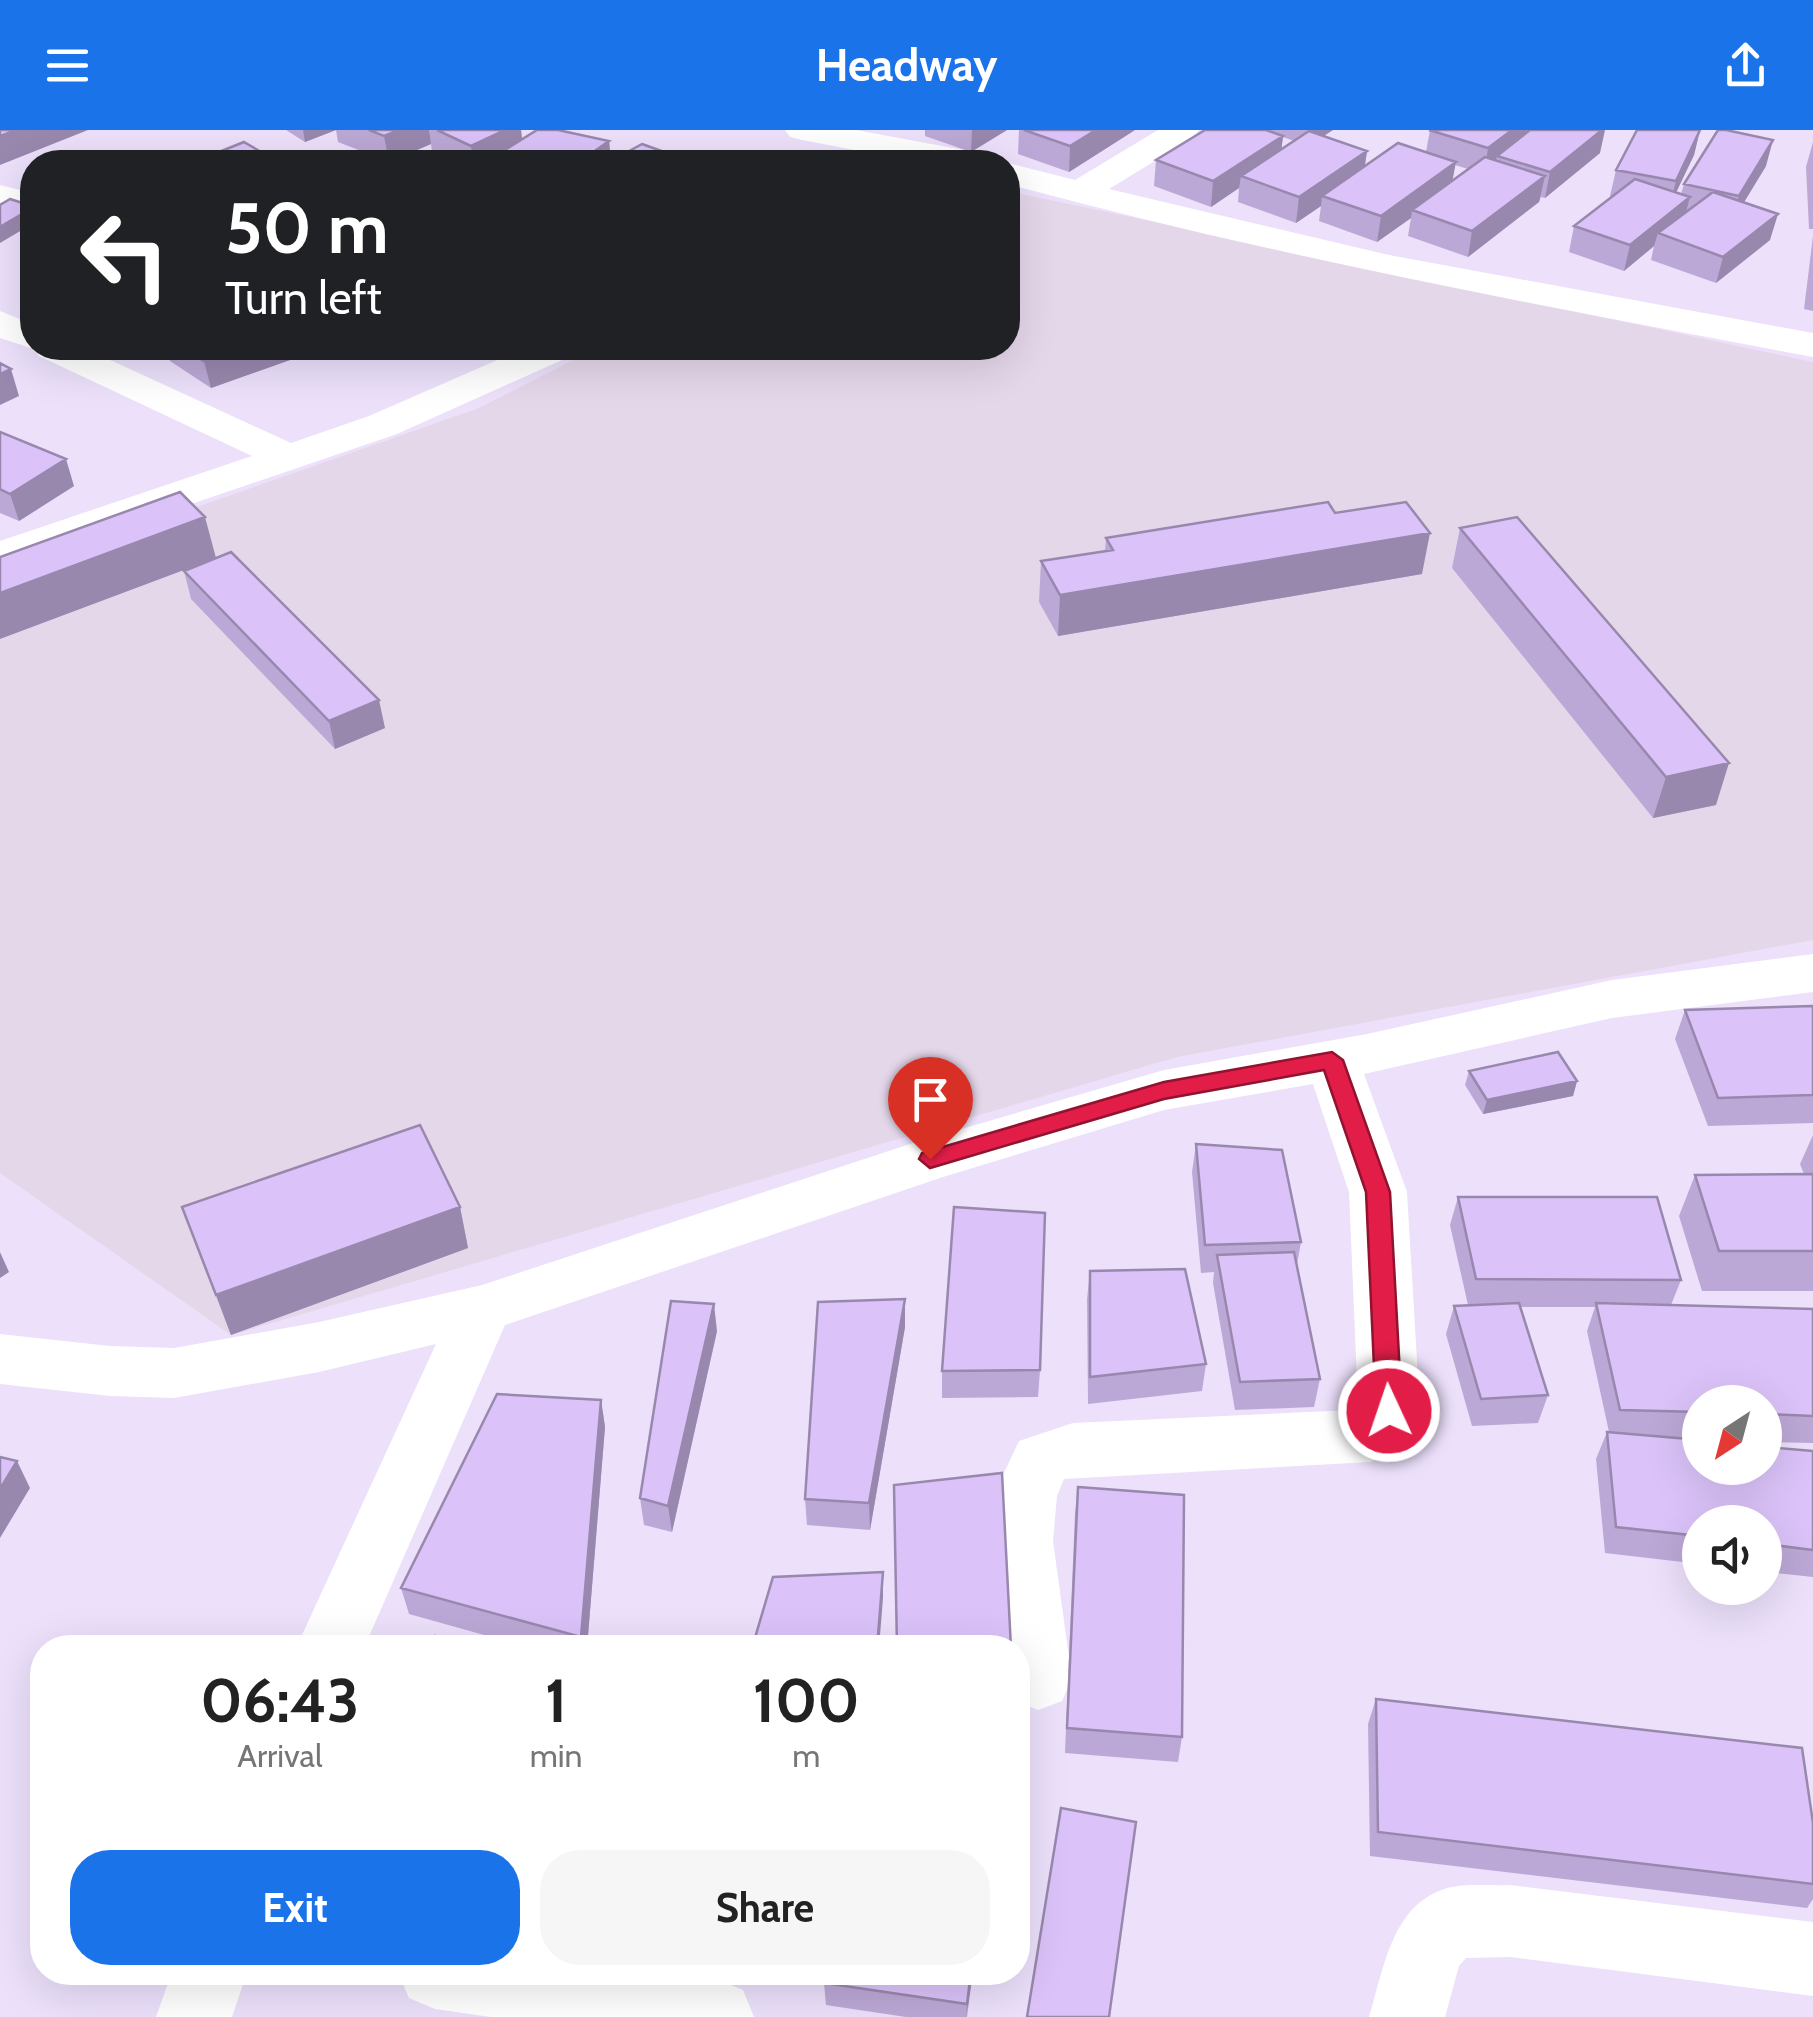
<!DOCTYPE html>
<html lang="en">
<head>
<meta charset="utf-8">
<style>
  :root { --surface:#fff; --page:#f6f6f6; --text:#222; --muted:#767676; --accent:#1a73e8 }
  body { margin:0; font-family:Cabin,sans-serif; background:var(--page); color:var(--text); height:100vh; display:flex; flex-direction:column; font-size:38px; white-space:nowrap }
  * { box-sizing:border-box; margin:0 }
  p { font-size:32px; color:var(--muted) }
  .icon { flex:none; width:55px; height:55px; fill:none; stroke:currentColor; stroke-width:2; stroke-linecap:round; stroke-linejoin:round }
  .map { position:relative; flex:1; overflow:hidden }
  .drawer { position:absolute; left:30px; top:1505px; width:1000px; height:350px; display:flex; flex-direction:column; background:var(--surface); border-radius:40px; box-shadow:0 10px 40px #0002 }
  .drawer>* { flex:none }
  .banner { position:absolute; left:20px; top:20px; width:1000px; height:210px; border-radius:40px; box-shadow:0 10px 40px #0002; background:#202124; color:#fff; overflow:hidden }
  .needle { width:65px; rotate:216deg }
  .fabs { position:absolute; left:1682px; top:1255px; display:grid; gap:20px }
  .fabs a { display:grid; place-items:center; width:100px; height:100px; border-radius:50%; background:var(--surface); box-shadow:0 10px 40px #0002; font-size:50px }
  .pin { position:absolute; display:grid; place-items:center; width:85px; height:85px; color:#fff; margin:-102px -42px; border-radius:50% 50% 50% 0; rotate:-45deg; box-shadow:0 0 10px #0007 }
  .pin .icon { rotate:45deg }
  .me { position:absolute; width:110px; margin:-55px; rotate:357deg; stroke-linejoin:round; filter:drop-shadow(0 0 8px #0008) }
  .turn { display:flex; align-items:center; gap:35px; height:210px; padding:0 40px; font-size:45px }
  .turn .icon { width:130px; height:130px; stroke-width:2.5 }
  .turn b { display:block; font-size:70px; line-height:85px }
  .eta { display:flex; justify-content:space-evenly; align-items:center; height:170px; text-align:center }
  .eta b { font-size:60px; font-weight:700; line-height:70px }
  .button { display:flex; gap:20px; margin-top:auto; padding:20px 40px }
  .button a { flex:1; height:115px; border-radius:40px; background:var(--accent); color:#fff; font-size:40px; font-weight:700; line-height:115px; text-align:center }
  .button a+a { background:var(--page); color:var(--text) }
  header { display:flex; justify-content:space-between; align-items:center; height:130px; padding:0 40px; background:var(--accent); color:#fff; font-size:45px; font-weight:700 }
  .map>svg:first-child { display:block }
  .education { fill:#e5d7ea }
  .lines { fill:none; stroke-linecap:round; stroke-linejoin:round }
  .minor { fill:#fff; fill-rule:evenodd }
  .wall { fill:#bca8d6; fill-rule:evenodd }
  .shaded-wall { fill:#9988ae }
  .building { fill:#dbc3f9; stroke:#9988ae; stroke-width:2.5 }
  .route { fill:#e11d48; stroke:#92132f; stroke-width:2.5 }
</style>
</head>
<body>
<header><svg class="icon" aria-label="menu" viewBox="0 0 24 24"><path d="M4 6h16M4 12h16M4 18h16"/></svg>Headway<svg class="icon" aria-label="share" viewBox="0 0 24 24"><path d="M12 15V3M7 8l5-5 5 5M5 13v7h14v-7"/></svg></header>
<div class="map">
<svg width="1813" height="1887" viewBox="0 0 1813 1887">
  <rect width="100%" height="100%" fill="#ece0fb"/>
  <path class="education" d="M1008,61l805,171v578l-636,117 -946,278 -231,-162v-597l479,-168 118,-60h411z"/>
  <g class="lines">
    <path class="minor" d="M785,0h71l113,21 12,4 6,7h-70l-115,-22 -12,-3z
      M1158,0h41l-5,7 -85,52 280,66 424,78v24c-271,-51 -540,-101 -805,-173v-21l67,17z
      M0,55l32,8v22l-32,-8z
      M0,181l32,13v24h52l207,95 78,-27 156,-68h52l-6,8 -174,78 -397,135v-28l252,-85 -213,-100 -5,-7 -34,-11z
      M1813,824v38l-201,26 -248,56 43,118 13,219c-13,25 -23,42 -50,51l-306,17 -7,17 -4,45 19,138 -10,22 -24,9 -20,-8v-54h-18l-13,-107 6,-45 26,-55 54,-18 280,-13 5,-5 -9,-213 -36,-108 -149,26 -221,67 -438,148 -141,323h-68l140,-304 -117,28 -145,26 -64,-2 -110,-12v-50l110,12 64,2 145,-26 163,-37 428,-141 254,-74 203,-36 245,-54z
      M1510,1755l303,37v74l-303,-39 -44,1 -7,8 -14,51h-76c15,-48 22,-112 78,-129 19,-5 43,-2 63,-3z
      M172,1842h75l-15,45h-76z
      M398,1842h283l35,7 27,11 11,27h-263l-56,-8 -26,-11z"/>
  </g>
  <path class="wall" d="M286,0h235l1,9 87,2 2,20 81,1h-191l-1,-3 -7,3h-38l-23,-10 -1,-8 -42,18 -51,-20 -2,-12 -31,12z
    M925,0h82l-36,22 -46,-16z
    M1019,0h116l-66,42 -51,-18z
    M1205,0h128l-10,6 44,15 -2,15 61,-14 4,-22 170,23 -55,45 -4,-1 -2,5 -71,55 -60,-21 3,-18 -34,24 -58,-21 2,-15 -25,17 -58,-21 1,-14 -28,19 -57,-21 2,-26zM1283,7l11,4 -13,9zM1455,35l13,4 -16,12z
    M1700,0l-6,25 -18,38 5,1 3,-10 82,-18 -22,36 26,38 -54,43 -65,-23 3,-14 -30,25 -55,-19 5,-26 39,-30h-3l6,-26z
    M1813,12v87h-4l-3,-62z
    M1813,106v75l-9,-2z
    M167,218h157l-113,40 -41,-27z
    M0,302l74,54 -55,35 -19,-8z
    M1335,383l87,61 -364,62 -19,-34 2,-41 64,-10 1,-13z
    M1460,398l256,277 -63,13 -201,-250z
    M184,441l201,157 -50,21 -144,-150z
    M1813,876v117l-105,3 -33,-87 10,-29z
    M1469,941l108,10 -4,15 -90,18 -18,-29z
    M1813,1005v156h-111l-23,-75 16,-41 109,-1 -4,-10z
    M1196,1014l105,98 -4,22 23,115 -6,28 -79,3 -22,-127 1,-11 -13,1 -9,-101z
    M1458,1067l223,83 -10,25 142,4v134l-48,-1v-40h-65v38l113,11v126l-48,-5v-50h-65v42l-95,-11 -9,-94 11,-27h2l-22,-101 8,-24h-75l28,88 -10,28 -66,3 -26,-92 8,-28 14,-1 -18,-80z
    M182,1077h278l8,41 -237,87z
    M1090,1141l116,93 -4,27 -114,13 -1,-105z
    M905,1197l-35,203 -63,-5 -2,-26z
    M717,1201l-45,201 -28,-7 -4,-27z
    M1040,1240l-2,27 -96,1v-27z
    M601,1270l4,27 -18,221h-56l-122,-34 -8,-26z
    M1078,1357l104,250 -4,25 -113,-9 10,-240z
    M1376,1569l437,124v76l-6,9 -437,-52 -2,-132z
    M749,1842h54l-2,7z
    M973,1842l-6,45h-61l-80,-12 -2,-22z"/>
  <path class="shaded-wall" d="M16,0h72l-88,35v-29z
    M303,0h33l-31,12z
    M399,0h30l2,14 -42,18 -5,-26z
    M505,0h16l2,18 -23,5v6l-7,3h-20l-2,-16z
    M972,0h35l-36,22z
    M1096,0h39l-66,42 1,-26z
    M1310,0h23l-25,16z
    M1512,0h27l-42,26 -2,9 -11,9 4,-26z
    M1602,0h3l-5,23 -55,45 5,-26z
    M1700,0l-6,25 -25,52 7,-26z
    M1283,6l-3,26 -39,14 -2,12 -28,19 2,-26z
    M1773,10l-7,26 -34,56 7,-26z
    M609,11l2,21h-32z
    M1367,21l-4,26 -41,19 -1,10 -25,17 3,-26z
    M1456,32l-5,26 -39,22 -1,8 -34,24 4,-26z
    M1545,46l-6,26 -71,55 4,-26z
    M1690,67l-7,26 -25,10 -4,13 -30,25 6,-26z
    M32,78v16l-32,19v-16z
    M1778,84l-8,26 -54,43 7,-26z
    M242,218h82l-113,40 -7,-27z
    M11,239l8,27 -19,9v-31z
    M66,329l8,27 -55,35 -9,-27z
    M205,387l11,41 -216,81v-46z
    M1430,403l-8,41 -364,62 2,-41z
    M379,570l6,28 -50,21 -6,-28z
    M1729,633l-13,42 -63,13 13,-41z
    M1577,951l-4,15 -90,18 4,-14z
    M460,1077l8,41 -237,87 -15,-40z
    M0,1122l9,20 -9,6z
    M905,1169v28l-35,203 -1,-27z
    M714,1174l3,27 -45,201 -4,-26z
    M601,1270l4,27 -18,221h-4l-2,-11z
    M17,1331l13,27 -30,50v-49z
    M883,1442v26l-4,50h-2z
    M971,1842h2l-7,45 1,-13z"/>
  <path class="building" d="M0,0h16l-16,6z
    M369,0h30l-15,6z
    M437,0h68l-34,16z
    M537,0h21l51,11 -30,21h-40l-39,-9z
    M1024,0h72l-26,16z
    M1205,0h61l17,6 -70,45 -57,-21z
    M1429,0h83l-24,18z
    M1530,0h72l-52,42 -53,-16z
    M1637,0h63l-24,51 -60,-11z
    M1718,0h8l47,10 -34,56 -55,-12z
    M1309,1l58,20 -68,46 -58,-21z
    M244,12l29,17 -8,3h-71z
    M1398,13l58,19 -75,54 -59,-20z
    M642,14l50,18h-83z
    M310,24l14,8h-35z
    M1485,27l60,19 -73,55 -60,-21z
    M1635,49l55,18 -60,48 -56,-19z
    M1713,62l65,22 -55,43 -65,-24z
    M10,69l22,7v2l-32,19v-22z
    M184,218h58l-38,13z
    M0,233l11,6 -11,5z
    M0,302l66,27 -56,35 -10,-5z
    M180,362l25,25 -205,76v-36z
    M1328,372l7,11 71,-11 24,31 -370,62 -19,-34 72,-11 -7,-12z
    M1517,387l212,246 -63,14 -206,-249z
    M231,422l148,148 -50,21 -145,-150z
    M1813,876v89l-95,3 -33,-88z
    M1558,922l19,29 -90,19 -18,-29z
    M420,995l40,82 -244,88 -34,-88z
    M1196,1014l86,6 19,92 -96,3z
    M1813,1044v77h-94l-24,-76z
    M1458,1067h199l24,83 -205,-1z
    M954,1077l91,6 -5,157 -98,1z
    M1294,1122l26,127 -80,3 -23,-127z
    M1185,1139l21,95 -116,13v-106z
    M905,1169l-36,204 -64,-4 13,-197z
    M671,1171l43,3 -46,202 -28,-8z
    M1519,1173l29,92 -67,4 -27,-93z
    M1596,1173l217,6v107l-48,-2v-12h-65v10l-80,-2z
    M497,1264l104,6 -20,237 -180,-49z
    M1607,1302l93,8v28h65v-21l48,4v99l-48,-6v-22h-65v14l-84,-9z
    M0,1327l17,4 -17,28z
    M1002,1343l9,175h-114l-3,-163z
    M1078,1357l106,8 -2,242 -115,-9z
    M883,1442l-6,76h-125l21,-71z
    M435,1506l49,12h-53z
    M1376,1569l426,49 11,75v61l-435,-52z
    M1061,1678l75,14 -27,195h-82z
    M826,1842h145l-4,32 -143,-21z"/>
  <path class="route" d="M1332,922l11,8 47,132 12,219 -4,7 -9,3 -9,-3 -4,-7 -10,-219 -42,-122 -160,29 -234,69 -11,-9 3,-6 242,-71z"/>
</svg>
<div class="fabs">
<a><svg class="needle" viewBox="-14 -14 28 28"><path d="M0-13l5 13h-10z" fill="#e53935"/><path d="M0 13l5-13h-10z" fill="#767676"/></svg></a>
<a><svg class="icon" aria-label="sound" viewBox="0 0 24 24"><path d="M4 9h4l5-4v14l-5-4H4zM17 9q2 3 0 6"/></svg></a>
</div>
<div class="pin" style="left:930px;top:1029px;background:#d93025"><svg class="icon" aria-label="arrive" viewBox="0 0 24 24"><path d="M6 21V4h12l-3 4 3 4H6"/></svg></div>
<svg class="me" style="left:1389px;top:1281px" viewBox="-20 -20 40 40"><circle r="17" fill="#e11d48" stroke="#fff" stroke-width="3"/><path d="M0-11L8 9 0 5-8 9z" fill="#fff"/></svg>
<div class="banner">
<div class="turn"><svg class="icon" aria-label="left" viewBox="0 0 24 24"><path d="M17 20v-9H6M10 6l-5 5 5 5"/></svg><div><b>50 m</b>Turn left</div></div>
</div>
<section class="drawer">
<div class="eta">
<div><b>06:43</b><p>Arrival</p></div>
<div><b>1</b><p>min</p></div>
<div><b>100</b><p>m</p></div>
</div>
<div class="button"><a>Exit</a><a>Share</a></div>
</section>
</div>
</body>
</html>
